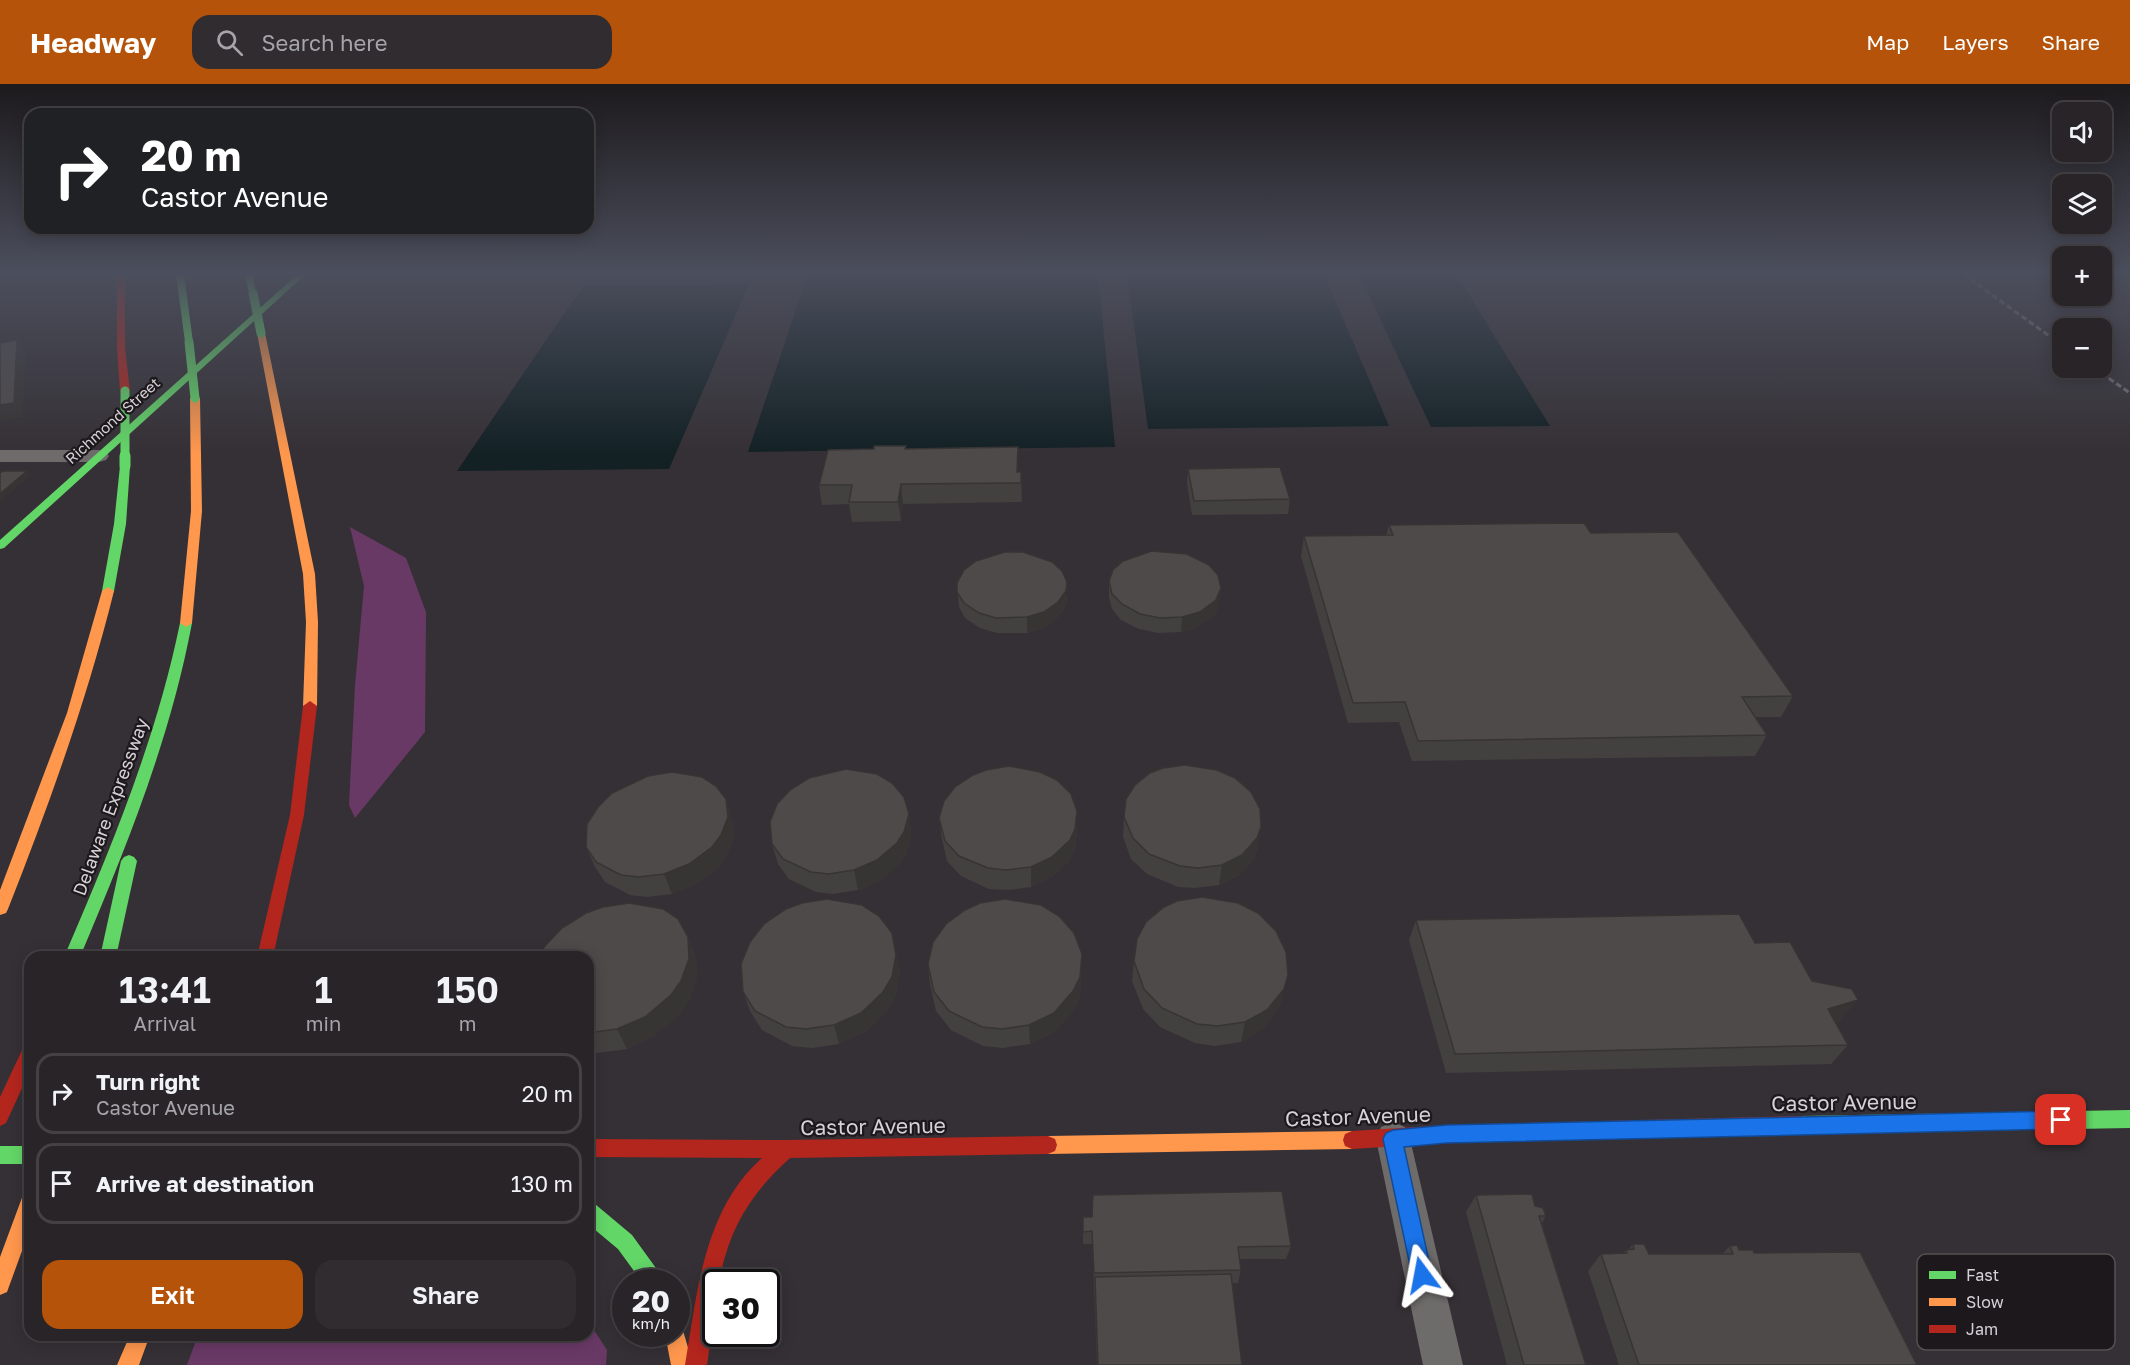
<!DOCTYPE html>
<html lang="en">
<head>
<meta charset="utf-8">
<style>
  :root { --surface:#282428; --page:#302c30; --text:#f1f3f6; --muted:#a5a4a8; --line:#444145; --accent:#b45309 }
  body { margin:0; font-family:"Golos Text",sans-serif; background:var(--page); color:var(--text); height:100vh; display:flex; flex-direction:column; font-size:22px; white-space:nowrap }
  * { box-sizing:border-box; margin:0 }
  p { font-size:20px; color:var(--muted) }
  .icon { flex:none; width:33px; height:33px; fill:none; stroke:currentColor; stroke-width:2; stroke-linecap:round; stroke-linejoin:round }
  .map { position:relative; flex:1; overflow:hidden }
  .side { position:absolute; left:24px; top:867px; width:570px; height:390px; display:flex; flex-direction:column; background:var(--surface); border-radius:18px; box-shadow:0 3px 15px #0003,0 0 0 2px var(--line) }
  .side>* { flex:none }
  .top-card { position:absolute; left:24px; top:24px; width:570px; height:126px; border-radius:18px; box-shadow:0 3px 15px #0003,0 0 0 2px var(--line); background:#202124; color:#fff; overflow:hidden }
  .fabs { position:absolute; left:2052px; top:18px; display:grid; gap:12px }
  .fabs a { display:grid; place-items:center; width:60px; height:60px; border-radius:12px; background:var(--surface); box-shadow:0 3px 15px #0003,0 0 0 2px var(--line); font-size:30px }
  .speed { position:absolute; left:612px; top:1185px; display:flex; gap:12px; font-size:30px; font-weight:700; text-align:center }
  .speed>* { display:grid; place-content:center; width:78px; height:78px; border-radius:50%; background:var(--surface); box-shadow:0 3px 15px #0003,0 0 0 2px var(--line); line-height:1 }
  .speed small { font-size:15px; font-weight:400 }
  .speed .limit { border:3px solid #111; border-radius:9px; background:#fff; color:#111 }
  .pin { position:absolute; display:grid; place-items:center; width:51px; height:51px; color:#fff; margin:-26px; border-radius:12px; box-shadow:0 3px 9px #0006 }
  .me { position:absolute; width:66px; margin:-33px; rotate:347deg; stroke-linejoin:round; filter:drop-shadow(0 0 4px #0008) }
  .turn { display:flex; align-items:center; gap:21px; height:126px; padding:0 18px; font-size:27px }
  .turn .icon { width:78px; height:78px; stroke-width:2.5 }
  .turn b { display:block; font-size:42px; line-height:51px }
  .eta { display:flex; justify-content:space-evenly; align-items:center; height:102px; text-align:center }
  .eta b { font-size:36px; font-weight:600; line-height:42px }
  .primary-button { display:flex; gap:12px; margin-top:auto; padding:12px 18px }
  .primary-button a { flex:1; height:69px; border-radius:18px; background:var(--accent); color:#fff; font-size:24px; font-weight:600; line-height:69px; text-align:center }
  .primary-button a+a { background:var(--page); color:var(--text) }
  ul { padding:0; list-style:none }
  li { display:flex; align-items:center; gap:18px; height:81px; margin:0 12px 9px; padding:0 6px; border:3px solid var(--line); border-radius:18px }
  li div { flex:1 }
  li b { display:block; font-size:22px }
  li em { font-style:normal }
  header { display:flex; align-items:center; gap:36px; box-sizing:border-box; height:84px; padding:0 30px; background:var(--accent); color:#fff }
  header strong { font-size:28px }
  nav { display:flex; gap:33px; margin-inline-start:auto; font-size:21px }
  .search { width:420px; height:54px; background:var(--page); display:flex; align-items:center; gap:15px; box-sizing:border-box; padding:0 21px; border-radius:18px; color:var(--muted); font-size:22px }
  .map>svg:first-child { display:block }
  .green { fill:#693966 }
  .water { fill:#132125 }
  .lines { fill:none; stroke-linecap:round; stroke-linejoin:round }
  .street { fill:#6e6c6b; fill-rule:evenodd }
  .fast { fill:#63d668; fill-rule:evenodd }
  .slow { fill:#ff974d; fill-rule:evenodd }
  .jam { fill:#b3261e; fill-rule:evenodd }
  .rail { stroke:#716f70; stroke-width:3; stroke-dasharray:6 3; stroke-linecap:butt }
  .fast-bridge-far1 { stroke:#63d668; stroke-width:9 }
  .fast-bridge { stroke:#63d668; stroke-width:11 }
  .wall { fill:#434040 }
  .shaded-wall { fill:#373434 }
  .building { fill:#4e4a4a; stroke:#373434; stroke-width:1.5 }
  .route { fill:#1a73e8; stroke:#114b97; stroke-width:1.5 }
  .labels { text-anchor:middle; stroke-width:4.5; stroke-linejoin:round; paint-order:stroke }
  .far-street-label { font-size:15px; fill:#d6d1d6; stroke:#1c181b }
  .street-label { font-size:18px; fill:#d6d1d6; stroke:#1c181b }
  .near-street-label { font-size:21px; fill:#d6d1d6; stroke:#1c181b }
  .key { fill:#1c181b; stroke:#545053; stroke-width:1.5 }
  .key-label { font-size:16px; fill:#d6d1d6 }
</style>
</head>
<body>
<header>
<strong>Headway</strong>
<div class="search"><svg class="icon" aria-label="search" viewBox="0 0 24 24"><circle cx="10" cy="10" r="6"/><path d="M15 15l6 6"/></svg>Search here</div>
<nav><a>Map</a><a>Layers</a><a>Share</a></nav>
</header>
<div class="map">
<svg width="2130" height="1281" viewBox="0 0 2130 1281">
  <rect width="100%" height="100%" fill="#353035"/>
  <path class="green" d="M350,443l56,31 20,54 -1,120 -70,86 -6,-13 6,-120 9,-99z
    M588,1237l19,29 -1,15h-419l11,-30h390z"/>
  <path class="water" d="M808,190h290l17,173 -367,5z
    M1127,190h197l65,152 -241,3z
    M1359,190h97l94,152 -119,1z
    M749,200l-80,185 -212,2 126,-185z"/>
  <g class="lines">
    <path class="street" d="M0,366h99l7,2 3,4 -3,4 -7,2h-99z
      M1393,1038l12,5 5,12 53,226h-40l-47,-226 5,-12z"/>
    <path class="fast" d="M176,190h8l9,68 -4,3 -4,-3z
      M245,190h8l3,21 -7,-2z
      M298,190h8l-302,274 -4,1v-9z
      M125,379l5,3 -4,58 -12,67 -6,4 -6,-4 12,-67 6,-58z
      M186,535l6,4c-22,117 -66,225 -112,334h-16c47,-109 92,-217 116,-334z
      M129,771l5,2 3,4 -21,96h-16l21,-96 3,-4z
      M2130,1026v18l-329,6 -6,-3 -3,-6 3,-6 6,-3z
      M0,1062h30v18h-30z
      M588,1117l7,3 37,31 29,40 3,7h-22l-24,-33 -30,-25z"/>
    <path class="slow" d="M261,246l4,3 50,241 3,48 -1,84 -7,5 -7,-5 3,-84 -3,-48 -46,-241z
      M195,311l5,3 2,113 -10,112 -6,4 -6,-4 11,-112 -1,-113z
      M108,503l6,4c-27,109 -65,214 -106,318l-2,4 -6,2v-25l67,-177 35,-122z
      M1352,1047l7,3 2,6 -2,6 -7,3 -304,5 -7,-3 -2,-6 2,-6 7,-3z
      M30,1108v37l-23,63 -7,3v-38l23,-62z
      M676,1240l6,3 11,38h-22l-6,-31h11z
      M130,1251h20l-11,30h-22z"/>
    <path class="jam" d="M117,190h8v74l5,43 -5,3 -5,-3 -3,-43z
      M310,617l7,5 -13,109 -31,142h-16l33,-142 13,-109z
      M30,960v27l-24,52 -6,3v-29l24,-51z
      M1801,1032l6,3 3,6 -3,6 -6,3 -354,9 -95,6 -7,-3 -2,-6 2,-6 7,-3 95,-6z
      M1048,1052l7,3 2,6 -2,6 -7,3 -258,4c-40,36 -61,71 -71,124h-3v22l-9,61h-22c12,-72 19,-156 77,-207l-174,-1v-18l198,1z"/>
    <path class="rail" d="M1963,190l99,71
      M2094,284l36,25"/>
    <path class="fast-bridge-far1" d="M253,209l8,40
      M189,258l6,56
      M125,307v66"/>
    <path class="fast-bridge" d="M125,372v10"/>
  </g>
  <path class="wall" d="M906,362v3l115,23 1,30 -119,2 -2,17 -49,1 -3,-18 -27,1 -3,-20 55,-36z
    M1188,385l102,30 -2,15 -96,1 -5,-32z
    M1389,441l202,8 202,163 -12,21h-26l12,18 -12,21 -343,5 -13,-39 -51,1 -47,-167 3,-20 82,-1z
    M1109,497l112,7 -2,16 -4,11 -17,12 -17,5 -23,1 -19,-4 -18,-9 -9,-11 -3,-12z
    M957,499l110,14 -1,9 -8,11 -13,10 -18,6h-30l-17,-5 -15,-10 -6,-11z
    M726,715l6,21 2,17 -7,19 -8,11 -23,17 -24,10 -25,3 -17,-2 -25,-13 -10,-15 -9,-20z
    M1077,727v20l-2,18 -5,11 -18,17 -21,10 -24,3 -18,-1 -28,-13 -14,-15 -5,-22 -3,-21z
    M909,730l2,21 -4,18 -7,11 -20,17 -22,9 -25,4 -17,-2 -27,-13 -11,-15 -6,-20z
    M1124,733l134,30 -4,12 -15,16 -20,10 -24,3 -17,-1 -31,-13 -16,-15 -8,-22z
    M1416,836l339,23 57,38 29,39 -6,2 13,23 -17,19 -385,9 -37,-133z
    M688,853l8,20 1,21 -8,23 -10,14 -25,21 -27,13 -29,4 -10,-1v-95z
    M1082,870l-2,43 -7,14 -19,21 -24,12 -27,4 -20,-2 -32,-16 -15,-19 -6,-27 -2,-20z
    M896,871l4,19 -5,23 -8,14 -22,21 -26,12 -27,4 -20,-2 -30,-16 -12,-19 -7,-19z
    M1134,877l149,33 -4,14 -16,21 -22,13 -26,4 -20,-3 -35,-16 -17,-18 -11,-28z
    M1476,1111l59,11 11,10 -4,7 44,142h-79l-41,-153z
    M1083,1133l208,29 -5,13h-46l1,11 -3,13h-6l10,82h-145l-3,-80 -2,-41h-9z
    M1633,1160l16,10h73l8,-8 9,4 15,3 163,112h-298l-31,-94 13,-17h22l3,-4h2z"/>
  <path class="shaded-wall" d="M17,256l9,13 -3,64 -23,4v-16z
    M27,387l3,4 -30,27v-8z
    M901,400l2,20 -2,17 -3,-19z
    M1067,498l-1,24 -8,11 -13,10 -18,6v-16z
    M1221,504l-2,16 -4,11 -17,12 -17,5 1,-15z
    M726,715l6,21 2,17 -7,19 -8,11 -23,17 -24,10 -8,-20z
    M1077,727v20l-2,18 -5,11 -18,17 -21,10v-20z
    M909,730l2,21 -4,18 -7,11 -20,17 -22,9 -4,-20z
    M1261,743l-3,20 -4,12 -15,16 -20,10 3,-20z
    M688,853l8,20 1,21 -8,23 -10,14 -25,21 -27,13 -10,-20z
    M1082,870l-2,43 -7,14 -19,21 -24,12 -1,-19z
    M896,871l4,19 -5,23 -8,14 -22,21 -26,12 -5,-19z
    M1288,891l-9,33 -16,21 -22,13 4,-20z
    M1858,916l-17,20 -30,8 17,-19z"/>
  <path class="building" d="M17,256l-3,63 -14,2v-62z
    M874,362h32l-1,3 113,-2 -1,25h4v11l-120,1 -3,18h-49l3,-17h-33l9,-35 46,-1z
    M1280,383l10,32 -96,2 -6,-32z
    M3,387h24l-27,23v-21z
    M1584,439l7,10 87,-1 115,164 -51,1 25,38 -349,6 -13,-39 -52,1 -49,-167 89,-1 -4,-10z
    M1152,467l35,3 22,11 9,10 3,13 -5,12 -16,12 -18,5 -22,1 -20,-4 -18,-10 -10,-10 -3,-13 4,-11 10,-9z
    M1005,468h18l29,10 10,9 5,11 -1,9 -8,11 -14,10 -17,5 -31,1 -17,-5 -15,-10 -7,-11v-9l7,-13 12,-9z
    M1185,681l32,5 18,8 16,14 9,17 1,18 -4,11 -15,17 -20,10 -24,3 -18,-2 -31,-12 -16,-16 -9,-21 2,-18 9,-14 15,-12 13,-5z
    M1009,682l31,6 17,8 14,14 6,17 -2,18 -5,11 -18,17 -21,10 -25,3 -18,-2 -29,-12 -14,-15 -6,-23 5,-17 11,-14 18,-12 13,-5z
    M846,685l31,5 15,9 12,14 5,17 -5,18 -7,11 -20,17 -23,10 -25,4 -18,-2 -28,-13 -11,-15 -2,-22 7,-18 13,-14 19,-12z
    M672,688l30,5 14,9 10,13 2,18 -7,18 -9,12 -23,17 -25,10 -25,3 -18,-2 -25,-13 -10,-15 1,-23 11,-17 14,-14 36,-17z
    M1202,813l36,6 20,10 18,18 10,21 2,23 -4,14 -17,21 -22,12 -27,4 -21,-2 -35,-16 -18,-19 -10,-28 3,-22 9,-17 18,-15 13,-6z
    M827,815l35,6 17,11 13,17 4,22 -4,22 -9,15 -22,21 -27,12 -28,4 -20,-2 -31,-16 -12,-19 -2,-28 9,-22 14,-18 22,-15 16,-6z
    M1005,815l36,6 18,11 15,17 8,21 -2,23 -7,14 -19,22 -25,12 -27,4 -20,-2 -33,-16 -15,-19 -6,-28 5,-22 13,-18 19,-14 15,-7z
    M629,819l34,6 15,10 10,18 1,22 -8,22 -10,14 -26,22 -28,12 -29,4v-76h-50l7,-11 17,-18 24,-15 17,-6z
    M1739,830l16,29 35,-1 22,39 40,8 6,11 -30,9 20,36 -393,9 -39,-134z
    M1282,1107l9,55 -53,1 3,23 -147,3 -2,-42 -9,1v-15h9l1,-22z
    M1532,1110l3,12 8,2 3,8h-7l47,149h-62l-48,-170z
    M1633,1160h11l5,10h84l-3,-8 7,-1 2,5h14l1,3 106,-1 57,113h-278l-38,-111 26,-1 -1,-3 8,-1z
    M1231,1190l11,91h-144l-3,-88z"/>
  <linearGradient id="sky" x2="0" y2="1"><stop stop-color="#1d1a1d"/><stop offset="0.51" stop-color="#4b4e5c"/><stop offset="1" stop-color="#4b4e5c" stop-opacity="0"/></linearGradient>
  <rect width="2130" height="369" fill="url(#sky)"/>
  <path class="route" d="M2061,1027l7,3 2,6 -2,6 -7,3 -614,14 -43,4 28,128 -3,7 -7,3 -7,-3 -3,-7 -29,-136 3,-6 7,-3 54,-5z"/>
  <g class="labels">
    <g class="far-street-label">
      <text transform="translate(113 337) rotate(-42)" y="5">Richmond Street</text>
    </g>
    <g class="street-label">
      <text transform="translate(111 723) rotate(-70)" y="6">Delaware Expressway</text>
    </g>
    <g class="near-street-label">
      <text transform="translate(1844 1019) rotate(-1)" y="7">Castor Avenue</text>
      <text transform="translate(1358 1033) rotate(-2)" y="7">Castor Avenue</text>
      <text transform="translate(873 1043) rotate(-1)" y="7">Castor Avenue</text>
    </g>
  </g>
  <rect x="1917" y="1170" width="198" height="96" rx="9" class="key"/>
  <rect x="1929" y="1187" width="27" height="8" fill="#63d668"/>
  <rect x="1929" y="1214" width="27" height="8" fill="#ff974d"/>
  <rect x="1929" y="1241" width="27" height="8" fill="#b3261e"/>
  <g class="key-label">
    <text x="1966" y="1197">Fast</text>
    <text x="1966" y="1224">Slow</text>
    <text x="1966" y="1251">Jam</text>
  </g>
</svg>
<div class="fabs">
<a><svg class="icon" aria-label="sound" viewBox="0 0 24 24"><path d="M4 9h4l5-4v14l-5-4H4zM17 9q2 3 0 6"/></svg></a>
<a><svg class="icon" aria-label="layers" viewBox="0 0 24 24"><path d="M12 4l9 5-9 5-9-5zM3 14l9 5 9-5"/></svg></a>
<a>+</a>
<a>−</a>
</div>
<div class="speed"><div>20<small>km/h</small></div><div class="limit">30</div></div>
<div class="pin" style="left:2061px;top:1036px;background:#d93025"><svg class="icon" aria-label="arrive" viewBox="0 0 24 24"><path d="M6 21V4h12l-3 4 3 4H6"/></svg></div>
<svg class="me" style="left:1422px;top:1191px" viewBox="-20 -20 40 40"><path d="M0-17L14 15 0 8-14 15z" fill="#1a73e8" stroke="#fff" stroke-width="4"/></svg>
<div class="top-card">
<div class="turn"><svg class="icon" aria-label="right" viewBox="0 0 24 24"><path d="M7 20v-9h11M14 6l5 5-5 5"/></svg><div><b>20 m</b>Castor Avenue</div></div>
</div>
<section class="side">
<div class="eta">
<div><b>13:41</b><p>Arrival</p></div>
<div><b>1</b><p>min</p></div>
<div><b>150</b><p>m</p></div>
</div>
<ul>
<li><svg class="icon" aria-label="right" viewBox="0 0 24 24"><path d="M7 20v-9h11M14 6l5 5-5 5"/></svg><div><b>Turn right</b><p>Castor Avenue</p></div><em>20 m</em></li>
<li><svg class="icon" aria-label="arrive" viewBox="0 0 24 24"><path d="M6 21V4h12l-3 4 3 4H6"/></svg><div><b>Arrive at destination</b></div><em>130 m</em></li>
</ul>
<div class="primary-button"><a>Exit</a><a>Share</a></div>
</section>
</div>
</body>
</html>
